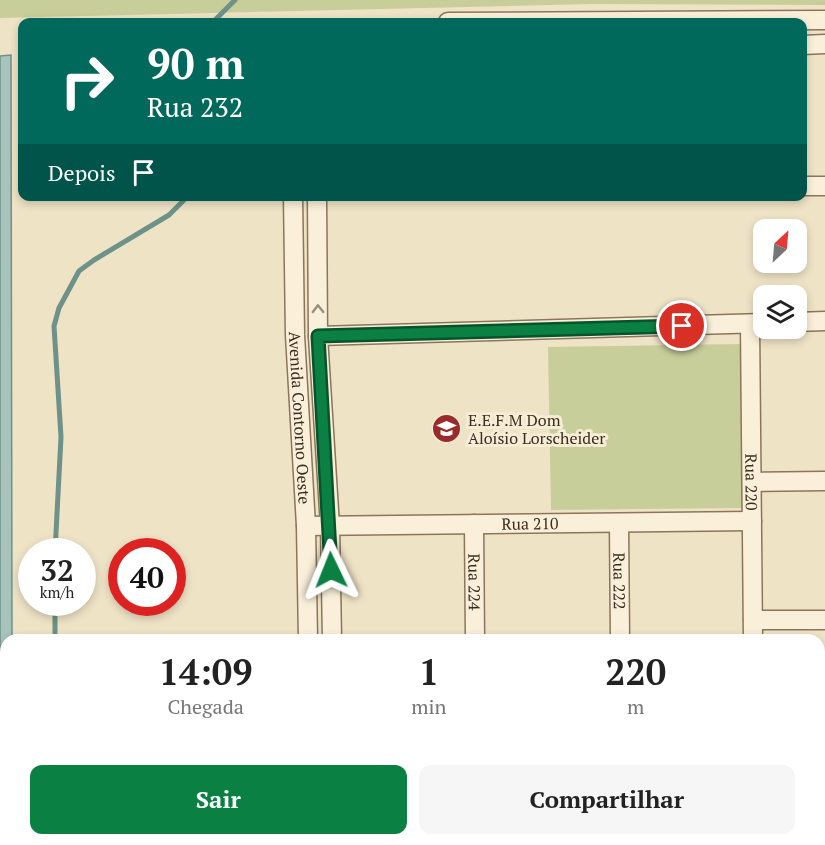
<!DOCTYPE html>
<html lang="pt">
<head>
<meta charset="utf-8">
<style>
  :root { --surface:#fff; --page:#f6f6f6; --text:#222; --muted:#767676; --accent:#0b8043 }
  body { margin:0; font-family:"PT Serif",serif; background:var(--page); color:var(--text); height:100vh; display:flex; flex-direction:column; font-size:22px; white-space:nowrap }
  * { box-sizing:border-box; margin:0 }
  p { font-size:20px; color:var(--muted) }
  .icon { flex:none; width:33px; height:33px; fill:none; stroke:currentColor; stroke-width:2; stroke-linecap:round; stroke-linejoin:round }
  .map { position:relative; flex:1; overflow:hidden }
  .side { position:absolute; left:0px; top:634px; width:825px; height:212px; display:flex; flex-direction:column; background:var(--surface); border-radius:18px 18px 0 0; box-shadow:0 3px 9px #0003 }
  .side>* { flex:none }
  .banner { position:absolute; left:18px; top:18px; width:789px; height:183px; border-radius:12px; box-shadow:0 3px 9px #0003; background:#00695c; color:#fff; overflow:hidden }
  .needle { width:39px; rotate:26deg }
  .controls { position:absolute; left:753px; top:219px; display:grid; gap:12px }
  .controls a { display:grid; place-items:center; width:54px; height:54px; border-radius:12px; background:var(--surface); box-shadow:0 3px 9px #0003; font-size:30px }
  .speed { position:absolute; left:18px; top:538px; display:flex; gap:12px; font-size:30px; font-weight:700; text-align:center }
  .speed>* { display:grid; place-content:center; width:78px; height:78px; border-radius:50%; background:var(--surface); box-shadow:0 3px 9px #0003; line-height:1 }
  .speed small { font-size:15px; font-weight:400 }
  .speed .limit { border:9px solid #d22; background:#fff; color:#111 }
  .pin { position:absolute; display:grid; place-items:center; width:51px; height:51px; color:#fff; margin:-26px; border:3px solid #fff; border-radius:50%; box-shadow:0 2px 6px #0007 }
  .me { position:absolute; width:66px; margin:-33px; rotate:358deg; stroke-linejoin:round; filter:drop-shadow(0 0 4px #0008) }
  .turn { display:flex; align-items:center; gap:21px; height:126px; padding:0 30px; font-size:27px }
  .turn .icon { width:78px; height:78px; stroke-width:2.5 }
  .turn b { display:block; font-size:42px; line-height:51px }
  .then { display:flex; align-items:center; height:57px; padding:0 30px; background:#0003; gap:12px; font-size:22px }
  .eta { display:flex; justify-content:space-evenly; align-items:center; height:102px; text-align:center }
  .eta b { font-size:36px; font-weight:700; line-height:42px }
  .button { display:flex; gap:12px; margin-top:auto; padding:12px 30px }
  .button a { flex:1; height:69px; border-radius:12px; background:var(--accent); color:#fff; font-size:24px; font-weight:700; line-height:69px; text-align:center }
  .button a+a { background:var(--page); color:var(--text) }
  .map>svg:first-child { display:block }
  .green { fill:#c8ce9a }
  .water { fill:#a8c3bb; stroke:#6e9289; stroke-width:1.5 }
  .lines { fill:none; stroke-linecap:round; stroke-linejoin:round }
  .stream { stroke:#6e9289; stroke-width:5 }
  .minor-casing { stroke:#8b755b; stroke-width:21 }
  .minor { stroke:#faf0da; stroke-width:18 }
  .oneway { stroke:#9a8e7c }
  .route-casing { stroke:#07532c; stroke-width:15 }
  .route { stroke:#0b8043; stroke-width:10 }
  .labels { text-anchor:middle; stroke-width:6; stroke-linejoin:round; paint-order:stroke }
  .street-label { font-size:16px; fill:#3b2d1f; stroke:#f6edd6 }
  .poi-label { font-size:16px; fill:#3b2d1f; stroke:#f6edd6; text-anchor:start }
</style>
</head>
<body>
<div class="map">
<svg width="825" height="845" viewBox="0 0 825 845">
  <rect width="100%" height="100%" fill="#efe3c6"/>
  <path class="green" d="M0,0h825v5l-234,-1 -591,14z
    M741,344l2,164 -192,2 -3,-163z"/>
  <path class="water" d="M11,55l1,585h-6v200h7v5h-13v-789z"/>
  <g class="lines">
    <path class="stream" d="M213,22l22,-22
      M55,552l6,-115 -7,-111 5,-18 20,-37 15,-11 75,-45 19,-19
      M55,603v37
      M63,840v5"/>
    <defs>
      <g id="minor">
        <path d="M448,22l377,-2"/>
        <path d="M802,45l23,-1"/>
        <path d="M802,186h23"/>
        <path id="s1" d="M293,196l2,139 11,191 2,114"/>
        <path d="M317,196l1,140 12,190 2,114"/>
        <path d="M796,322l29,-1"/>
        <path id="s2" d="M750,324l3,316"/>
        <path d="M318,336l446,-13"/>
        <path d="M752,482l73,-1"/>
        <path id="s3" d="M619,523l1,117"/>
        <path id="s4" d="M474,524l1,116"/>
        <path id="s5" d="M306,526l446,-5"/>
        <path d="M753,620h72"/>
        <path d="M819,754h6"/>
        <path d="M335,840v5"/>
        <path d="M476,840v5"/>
        <path d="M622,840v5"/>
        <path d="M755,840v5"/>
        <path d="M314,845v-5"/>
      </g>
    </defs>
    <use href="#minor" class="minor-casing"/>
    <use href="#minor" class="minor"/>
  </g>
  <defs><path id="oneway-chevron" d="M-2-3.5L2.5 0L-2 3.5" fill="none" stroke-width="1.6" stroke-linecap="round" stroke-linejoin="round" transform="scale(1.5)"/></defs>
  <use class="oneway" href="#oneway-chevron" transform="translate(318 309) rotate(-91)"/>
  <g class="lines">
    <defs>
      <path id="route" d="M331,570l-13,-234 364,-10"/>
    </defs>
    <use href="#route" class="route-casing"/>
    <use href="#route" class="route"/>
  </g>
  <defs>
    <symbol id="school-disc" viewBox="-11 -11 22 22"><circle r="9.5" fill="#9b2a2b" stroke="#f6edd6"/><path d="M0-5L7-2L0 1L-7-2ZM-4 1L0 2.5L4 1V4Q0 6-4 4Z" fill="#fff"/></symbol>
  </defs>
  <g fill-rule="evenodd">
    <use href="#school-disc" x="430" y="412" width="33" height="33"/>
  </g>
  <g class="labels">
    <g class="street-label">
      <text dy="6" stroke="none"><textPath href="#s1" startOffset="222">Avenida Contorno Oeste</textPath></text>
      <text dy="6" stroke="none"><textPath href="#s2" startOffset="158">Rua 220</textPath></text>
      <text dy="6" stroke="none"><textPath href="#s5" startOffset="224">Rua 210</textPath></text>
      <text dy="6" stroke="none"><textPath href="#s4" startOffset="58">Rua 224</textPath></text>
      <text dy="6" stroke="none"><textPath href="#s3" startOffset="58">Rua 222</textPath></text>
    </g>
    <g class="poi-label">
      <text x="468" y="426">E.E.F.M Dom<tspan x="468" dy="18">Aloísio Lorscheider</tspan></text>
    </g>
  </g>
</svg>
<div class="controls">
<a><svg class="needle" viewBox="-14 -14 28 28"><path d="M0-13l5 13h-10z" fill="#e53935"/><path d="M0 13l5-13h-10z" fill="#767676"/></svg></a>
<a><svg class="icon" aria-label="layers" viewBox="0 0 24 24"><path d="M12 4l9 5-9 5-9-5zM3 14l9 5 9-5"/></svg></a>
</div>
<div class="speed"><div>32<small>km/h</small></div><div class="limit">40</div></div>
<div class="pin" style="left:682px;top:326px;background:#d93025"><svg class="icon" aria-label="arrive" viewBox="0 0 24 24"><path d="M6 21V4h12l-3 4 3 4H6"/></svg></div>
<svg class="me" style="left:331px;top:570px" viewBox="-20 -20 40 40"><path d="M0-17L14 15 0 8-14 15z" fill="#0b8043" stroke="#fff" stroke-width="4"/></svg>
<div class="banner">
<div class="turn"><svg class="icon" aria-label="right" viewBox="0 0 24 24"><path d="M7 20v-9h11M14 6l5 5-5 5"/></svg><div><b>90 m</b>Rua 232</div></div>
<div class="then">Depois<svg class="icon" aria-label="arrive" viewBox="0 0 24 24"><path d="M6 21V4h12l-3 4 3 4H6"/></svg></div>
</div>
<section class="side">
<div class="eta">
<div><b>14:09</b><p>Chegada</p></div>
<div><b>1</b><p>min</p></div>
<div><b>220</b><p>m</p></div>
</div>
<div class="button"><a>Sair</a><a>Compartilhar</a></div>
</section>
</div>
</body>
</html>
